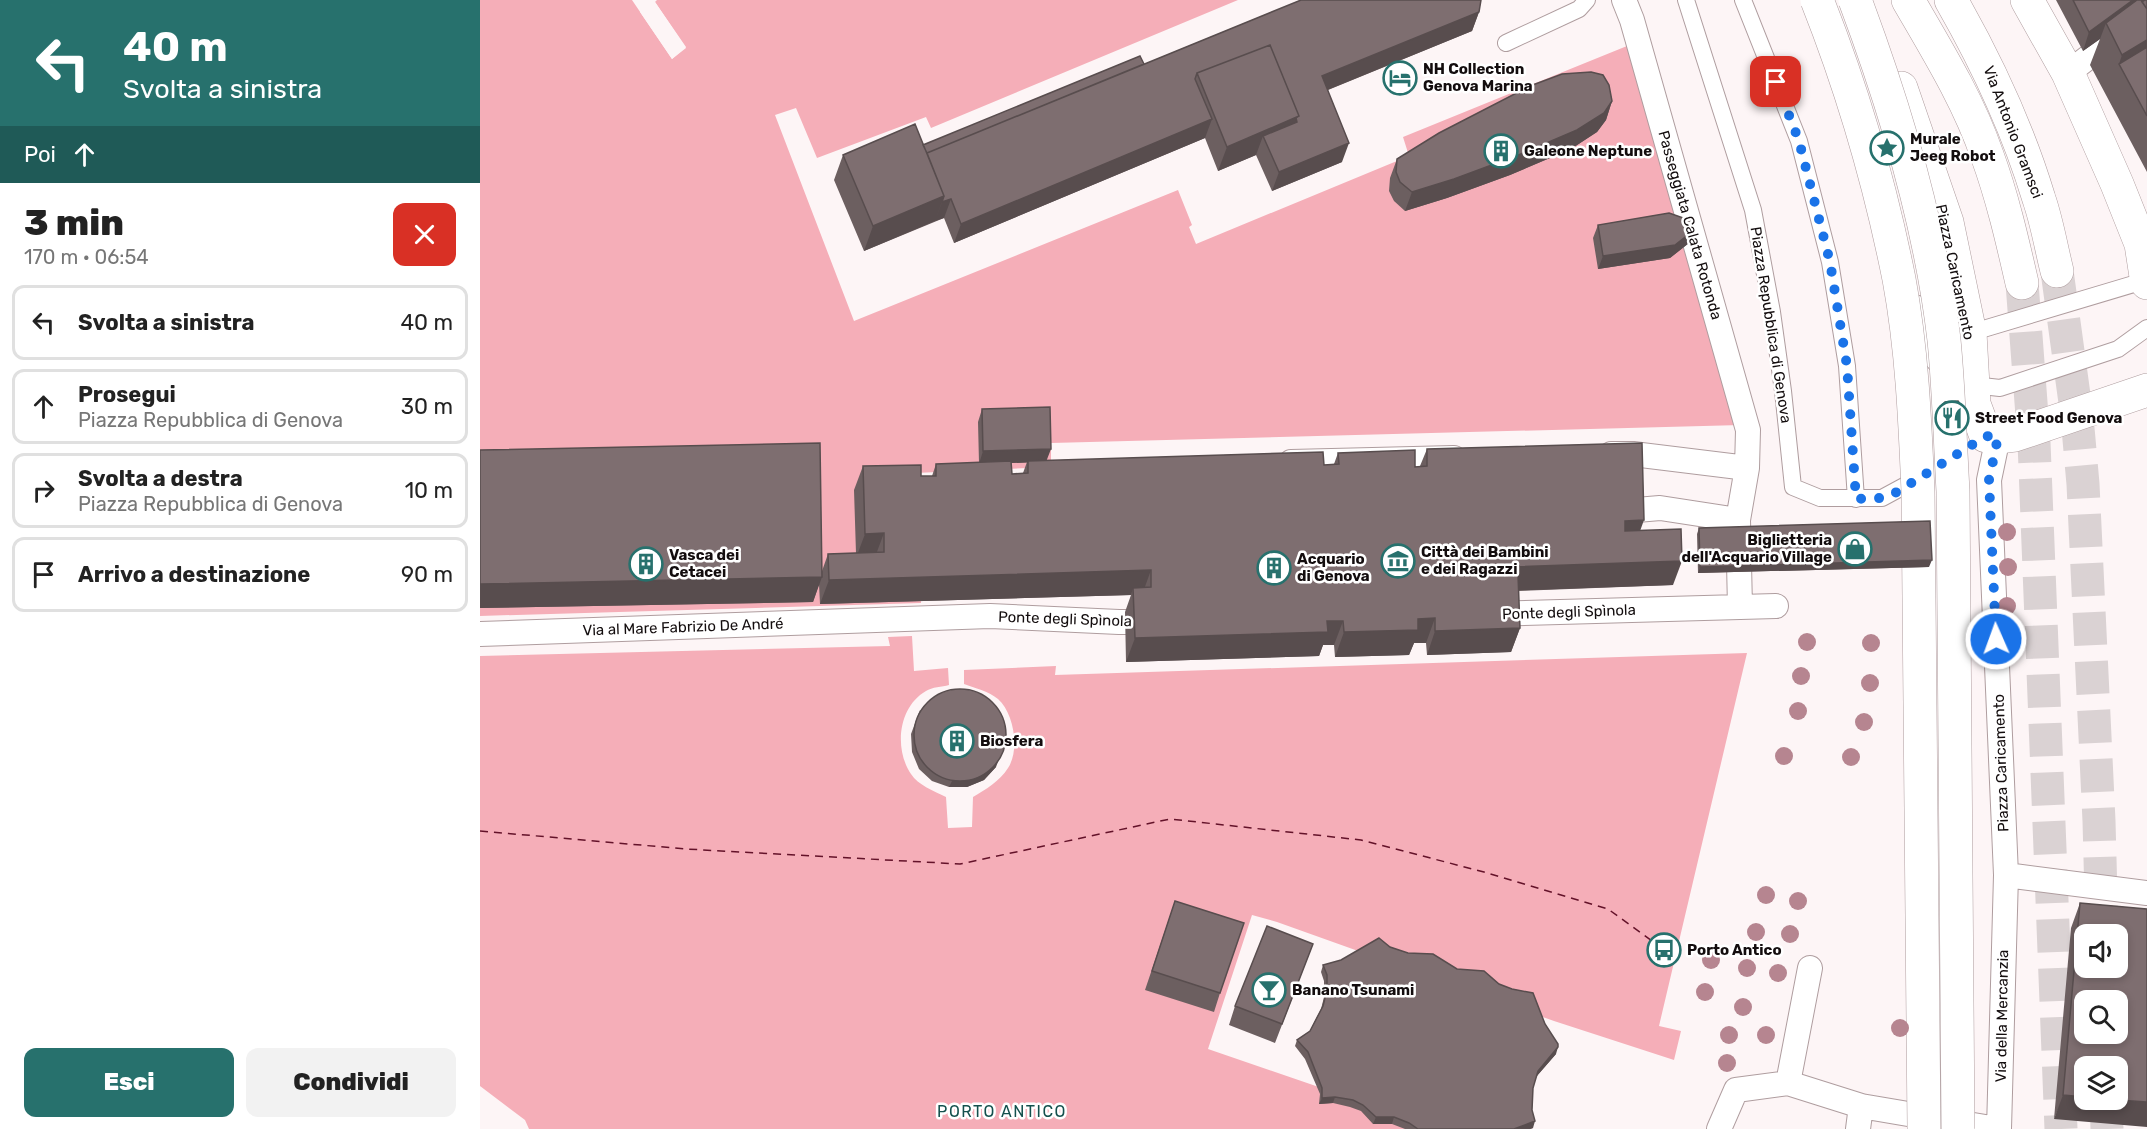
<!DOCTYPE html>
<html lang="it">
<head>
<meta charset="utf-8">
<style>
  :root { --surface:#fff; --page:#f2f2f2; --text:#222; --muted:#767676; --line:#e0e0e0; --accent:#27716d }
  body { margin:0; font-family:Rubik,sans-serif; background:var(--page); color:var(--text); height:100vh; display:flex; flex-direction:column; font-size:22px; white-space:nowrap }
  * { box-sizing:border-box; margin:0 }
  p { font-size:20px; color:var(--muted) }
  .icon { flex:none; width:33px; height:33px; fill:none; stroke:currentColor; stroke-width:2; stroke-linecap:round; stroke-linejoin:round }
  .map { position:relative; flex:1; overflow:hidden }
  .side { display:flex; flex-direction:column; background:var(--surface); width:480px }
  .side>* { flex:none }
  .guide { background:#27716d; color:#fff; overflow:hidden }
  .fabs { position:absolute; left:1594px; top:924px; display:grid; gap:12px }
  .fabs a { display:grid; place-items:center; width:54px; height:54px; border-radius:12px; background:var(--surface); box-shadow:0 3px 9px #0003; font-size:30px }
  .pin { position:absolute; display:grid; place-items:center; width:51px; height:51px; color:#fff; margin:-26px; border-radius:12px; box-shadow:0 3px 9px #0006 }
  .me { position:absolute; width:66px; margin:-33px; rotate:358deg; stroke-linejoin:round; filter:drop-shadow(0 0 4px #0008) }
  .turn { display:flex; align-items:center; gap:21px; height:126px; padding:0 24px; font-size:27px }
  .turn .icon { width:78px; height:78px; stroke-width:2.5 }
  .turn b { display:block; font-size:42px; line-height:51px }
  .then { display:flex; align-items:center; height:57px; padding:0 24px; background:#0003; gap:12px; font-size:22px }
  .round { display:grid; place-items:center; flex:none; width:63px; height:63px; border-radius:12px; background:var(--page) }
  .head { display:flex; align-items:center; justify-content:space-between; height:102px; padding:0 24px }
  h1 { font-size:36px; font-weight:800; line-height:45px }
  .cta { display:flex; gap:12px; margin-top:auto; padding:12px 24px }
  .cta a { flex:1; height:69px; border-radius:12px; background:var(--accent); color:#fff; font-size:24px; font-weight:800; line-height:69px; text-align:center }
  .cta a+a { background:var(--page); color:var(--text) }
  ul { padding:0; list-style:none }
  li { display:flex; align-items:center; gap:18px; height:75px; margin:0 12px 9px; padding:0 12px; border:3px solid var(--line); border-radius:12px }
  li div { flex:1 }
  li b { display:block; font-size:22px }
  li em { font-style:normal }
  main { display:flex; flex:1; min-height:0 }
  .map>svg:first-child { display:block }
  .water { fill:#f5aeb8 }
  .pier { fill:#fdf5f6 }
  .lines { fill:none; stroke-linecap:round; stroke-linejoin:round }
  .ferry { stroke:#631229; stroke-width:1.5; stroke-dasharray:8 6; stroke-linecap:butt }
  .secondary-tunnel { stroke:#dad2d3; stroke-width:33; stroke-dasharray:33 16; stroke-linecap:butt }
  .service-casing { stroke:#af9d9f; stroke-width:18 }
  .pedestrian-casing { stroke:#af9d9f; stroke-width:26 }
  .minor-casing { stroke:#af9d9f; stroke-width:34 }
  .secondary-casing { stroke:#af9d9f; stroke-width:34 }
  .service { stroke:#fff; stroke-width:16 }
  .pedestrian { stroke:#fff; stroke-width:24 }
  .minor { stroke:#fff; stroke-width:33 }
  .secondary { stroke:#fff; stroke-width:33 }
  .trunk-bridge-casing { stroke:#af9d9f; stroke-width:34; stroke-linecap:butt }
  .trunk-bridge { stroke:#fff; stroke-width:33 }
  .tree { fill:#b68590 }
  .wall { fill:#6c5f60; fill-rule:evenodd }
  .shaded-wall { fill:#584d4e }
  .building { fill:#7e6e70; stroke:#584d4e; stroke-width:1.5; fill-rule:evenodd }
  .route { stroke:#1a73e8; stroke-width:10; stroke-dasharray:0 18 }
  .labels { text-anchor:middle; stroke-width:5; stroke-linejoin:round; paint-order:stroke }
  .poi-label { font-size:15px; font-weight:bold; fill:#130d0e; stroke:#fff; text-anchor:start }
  .street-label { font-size:15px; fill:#130d0e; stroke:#fff }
  .neighbourhood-label { font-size:16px; letter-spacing:1.5px; fill:#14504d; stroke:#fff }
</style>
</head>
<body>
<main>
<section class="side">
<div class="guide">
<div class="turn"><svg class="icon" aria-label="left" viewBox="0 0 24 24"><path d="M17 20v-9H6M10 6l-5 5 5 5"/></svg><div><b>40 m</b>Svolta a sinistra</div></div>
<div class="then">Poi<svg class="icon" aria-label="ahead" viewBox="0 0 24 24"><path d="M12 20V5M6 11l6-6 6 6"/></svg></div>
</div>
<div class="head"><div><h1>3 min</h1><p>170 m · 06:54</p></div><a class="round" style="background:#d93025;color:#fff"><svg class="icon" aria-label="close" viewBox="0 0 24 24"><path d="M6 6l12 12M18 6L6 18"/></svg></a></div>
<ul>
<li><svg class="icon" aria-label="left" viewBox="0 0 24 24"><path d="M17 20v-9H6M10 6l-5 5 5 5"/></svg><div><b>Svolta a sinistra</b></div><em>40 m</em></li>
<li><svg class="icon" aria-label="ahead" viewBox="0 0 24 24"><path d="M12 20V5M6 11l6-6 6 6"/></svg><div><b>Prosegui</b><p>Piazza Repubblica di Genova</p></div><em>30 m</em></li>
<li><svg class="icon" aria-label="right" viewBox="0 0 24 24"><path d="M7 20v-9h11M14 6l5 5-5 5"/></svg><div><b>Svolta a destra</b><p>Piazza Repubblica di Genova</p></div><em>10 m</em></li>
<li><svg class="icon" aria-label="arrive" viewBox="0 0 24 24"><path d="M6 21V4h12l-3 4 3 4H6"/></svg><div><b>Arrivo a destinazione</b></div><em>90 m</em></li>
</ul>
<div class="cta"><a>Esci</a><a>Condividi</a></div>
</section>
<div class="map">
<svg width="1667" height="1129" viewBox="0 0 1667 1129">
  <rect width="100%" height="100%" fill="#fdf5f6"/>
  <path class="water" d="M0,0h152l40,59 14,-12 -31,-45 2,-2h581l-307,128 -5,-11 -109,41 -21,-50 -21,7 79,206 324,-131 14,35 -3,2 7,17 213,-88 -6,-19 224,-91 114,379 -690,18v24l-136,6 6,130 -441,13z
    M432,636l2,35 34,-3 1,17c-7,2 -17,2 -23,6 -28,16 -32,58 -15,83 7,11 23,17 35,23l2,31 24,-1 1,-30c12,-7 27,-16 35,-29 12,-18 6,-55 -10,-69 -10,-8 -23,-11 -34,-15v-14l92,-4 -1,9 692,-22 -88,373 22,5 -7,29 -120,-39 -277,-99 -25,-7 -44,134 233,80h-912l-4,-9 -45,-34v-430l410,-10 -2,-9z"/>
  <path class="pier" d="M175,2l31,46 -14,11 -32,-47 2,-2 30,45 10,-8 -30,-44z"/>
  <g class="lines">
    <path class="ferry" d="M0,831l206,18 274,15 210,-45 191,21 123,32 124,37 66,48"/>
    <path class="secondary-tunnel" d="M1577,271l20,146 6,67 16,337 3,113
      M1542,283l12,159 27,687
      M1626,1100l1,29"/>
    <defs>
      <path id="service" d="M1206,0l67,210 19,102 11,79 10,96 27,11h62l37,-20
        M1263,0l56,141 31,121 17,104 9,133
        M1026,43l73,-34 8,-9
        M1438,304l11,52 12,13
        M1490,333l177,-53
        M1493,385l27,3 118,-39 29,-21"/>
      <path id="pedestrian" d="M1144,0l8,20 116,410 -1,38 -9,52 2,87
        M1588,73l79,-61
        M1518,437l-9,43 17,395 -7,254
        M1131,454h22l114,14
        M811,462l163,-4
        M1133,512l47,-4 78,12
        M1007,614l289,-8
        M0,634l510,-18 129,6h39
        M1526,875l141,18
        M1308,1083l22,-115
        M1239,1129l17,-39 52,-7 73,23 136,23
        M1378,1129l3,-23"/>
      <path id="minor" d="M1547,0l41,73 49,111 24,60 6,39
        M1421,88l46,134 23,111 4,71 12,32 12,1 17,-2 132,-45"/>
      <path id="secondary" d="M1428,0c29,50 60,100 79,155 15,41 25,84 35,128
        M1471,0c36,63 67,129 88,199 8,23 12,48 18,72"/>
    </defs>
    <use href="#service" class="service-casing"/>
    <use href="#pedestrian" class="pedestrian-casing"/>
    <use href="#minor" class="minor-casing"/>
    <use href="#secondary" class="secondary-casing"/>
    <use href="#service" class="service"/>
    <use href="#pedestrian" class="pedestrian"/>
    <use href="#minor" class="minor"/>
    <use href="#secondary" class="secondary"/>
    <defs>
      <path id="trunk-bridge" d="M1337,0c36,91 63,184 82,279 13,70 16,142 19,213l6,637
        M1375,0c40,107 76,227 89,340 5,50 6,101 9,151l5,638"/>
    </defs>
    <use href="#trunk-bridge" class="trunk-bridge-casing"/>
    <use href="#trunk-bridge" class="trunk-bridge"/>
  </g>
  <g class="tree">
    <circle cx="1527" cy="532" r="9"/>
    <circle cx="1528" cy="567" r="9"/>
    <circle cx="1527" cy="606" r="9"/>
    <circle cx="1528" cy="641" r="9"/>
    <circle cx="1327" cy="642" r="9"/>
    <circle cx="1391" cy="643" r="9"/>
    <circle cx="1321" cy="676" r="9"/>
    <circle cx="1390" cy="683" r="9"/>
    <circle cx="1318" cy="711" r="9"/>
    <circle cx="1384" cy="722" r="9"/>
    <circle cx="1304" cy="756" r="9"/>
    <circle cx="1371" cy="757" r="9"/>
    <circle cx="1286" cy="895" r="9"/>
    <circle cx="1318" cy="901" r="9"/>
    <circle cx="1276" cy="932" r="9"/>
    <circle cx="1310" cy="934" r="9"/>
    <circle cx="1231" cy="960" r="9"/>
    <circle cx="1267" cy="968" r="9"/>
    <circle cx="1298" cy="973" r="9"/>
    <circle cx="1225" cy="992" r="9"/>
    <circle cx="1263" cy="1007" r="9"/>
    <circle cx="1420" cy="1028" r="9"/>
    <circle cx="1249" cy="1035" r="9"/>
    <circle cx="1286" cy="1035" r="9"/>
    <circle cx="1247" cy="1063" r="9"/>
  </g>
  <path class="wall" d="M1576,0h91v172l-57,-107 10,-26 -17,12z
    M999,12l-7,19 -144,59 14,72 -70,29 -16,-36 -38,16 -13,-33 -251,105 -10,-25 -80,33 -30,-71 9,-25 80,-10 221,-81z
    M1132,101l-6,19 -9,12 -26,17 -61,26 -63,23 -42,13 -11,-10 -5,-10 1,-13 7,-19z
    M1118,225l96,5 -5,13 -19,15 -72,11 -5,-31z
    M1460,407l21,16 -6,5 -12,1 -5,-7 -1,-8z
    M502,409l65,52 277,4 10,-1 4,-11 77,14 5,-1 7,-17 213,82 33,54 -155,6 2,37 -9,24 -84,3 -1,-12h-12l-5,12 -74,2 -1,-12h-11l-4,11 -193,6 -1,-50 6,-17 -311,9 -1,-20 -6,18 -333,6v-158l342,121 6,-17 28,-1 -2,-63 9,-24 58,10h11l4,-12 43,-1 -1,-41zM547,462l-4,11 -11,1 -1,-11z
    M1219,528l230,39 -231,6 -1,-39z
    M440,710l76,57 -12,13 -17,7h-18l-17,-6 -13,-12 -7,-17 -1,-18z
    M695,901l45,92 -6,19 -69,-22z
    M1600,903l67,6 -93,210 17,-191z
    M833,944l-38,99 -46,-18 6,-19z
    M910,947l166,107 -20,23 -3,11 -1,22 1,18 -3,1h-125l-13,-5h-19l-12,-13 -11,-4 -17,-4 -14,1 1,-10 -15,-35 -10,-13 2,-6 13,-9 11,-22 3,-12v-16l-3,-9 2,-7z"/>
  <path class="shaded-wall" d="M1653,0h14l-41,23 -6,16 -17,12 6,-19z
    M999,12l-7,19 -157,64 7,-19z
    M1667,40v32l-28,-8 3,-9z
    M1132,101l-6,19 -9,12 -26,17 -61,26 -63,23 -42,13 7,-19z
    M819,116l-8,25 -28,-5 -7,19 -38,16 9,-24z
    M732,119l-7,19 -251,105 7,-19z
    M869,143l-7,19 -70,29 7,-19z
    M464,196l-9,25 -71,30 9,-25z
    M471,199l-7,19 -9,3 7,-19z
    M1214,230l-5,13 -19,15 -72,11 5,-13z
    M1483,416l-2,7 -6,5 -12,1 2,-7z
    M571,449l-5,13 -67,2 4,-13z
    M1164,520l-9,25h-19l9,-24z
    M404,533l-9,24 -19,1 9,-24z
    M1452,560l-3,7 -231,6 2,-6z
    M1202,561l-9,24 -173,6 9,-24z
    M671,570l-9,25 -9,-7 -2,7 -311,9 9,-24z
    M342,577l-9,25 -333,6v-24z
    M955,618l-9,25h-12l-5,12 -74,2 9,-25 74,-13z
    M847,621h16l-9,24h-11l-4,11 -193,6 9,-24z
    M1040,628l-9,24 -84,3 8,-24z
    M525,743l-9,24 -12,13 -17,7h-18l3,-6z
    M1078,1047l-2,7 -20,23 2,-6z
    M1583,1095l22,2v3h33l29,2v25l-93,-8z
    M855,1097l-2,6 -14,1 3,-6z
    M896,1117h18l-2,7h-19z
    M1055,1121l-2,7 -3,1h-16z"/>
  <path class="building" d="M821,0h180l-2,12 -157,64 27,67 -70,29 -16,-36 34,-14 -1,-4 3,-2 -29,-71 -73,28 -2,6 17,40 -251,105 -10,-25 -9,3 2,-6 -17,-43z
    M1593,0h60l-44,32z
    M1657,0h4l6,9v31l-25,15 -16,-32z
    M1665,0h2v9l-5,-7z
    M790,45l29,71 -72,31 -30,-74z
    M1667,47v69l-28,-52z
    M660,56l4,8 -217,89 -4,-8z
    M1111,72l12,3 6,10 3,16 -8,12 -27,17 -61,26 -62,23 -42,13 -12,-10 -4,-10 1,-13 42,-26 91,-47 32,-12z
    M435,124l29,72 -71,30 -30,-71z
    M1189,213l23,8 2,9 -19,15 -72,11 -5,-31z
    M1478,401l5,8v7l-5,6h-13l-5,-7v-8l5,-5z
    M570,407l1,42 -68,2 -1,-42z
    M340,443l2,134 -342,7v-134z
    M1162,443l2,77 -19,1v10l56,-2 1,32 -173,6v9l9,-1 2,53 -85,3v-13l-17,1v11l-74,2 -1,-11h-16l1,11 -193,6 -2,-50 18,-1v-17l-322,10 -1,-26 56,-2v-19l-19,1 -2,-68 58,-1v11h15v-12l75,-3 1,13 16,-1v-12l295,-9 1,13 15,-1 -1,-11 77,-3v17l12,-1v-17z
    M1450,521l2,39 -232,7 -1,-39z
    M434 735a46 46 0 1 1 92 0a46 46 0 1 1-92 0Z
    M695,901l69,22 -24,70 -68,-22z
    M1600,903l67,6v193l-29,-2v-34h-33v31l-22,-2zM1605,934h33v34h-33zM1605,1000h33v34h-33z
    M787,926l46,18 -31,80 -47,-18z
    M899,938l11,9 18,6 25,1 24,15 27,2 15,13 13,5 21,4 12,31 13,20v3l-20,24 -5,17 -1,22 3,11 -21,8h-96l-9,-6 -15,-6h-18l-13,-12 -10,-5 -18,-3 -13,1v-10l-14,-36 -11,-12 13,-9 13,-25 4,-16v-15l-4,-10 18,-5z"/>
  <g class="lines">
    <path class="route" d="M1296,82l23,59 31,121 17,104 9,133 26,-1 15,-6 89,-56 12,1 -9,43 7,159"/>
  </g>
  <defs>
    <symbol id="hotel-ring" viewBox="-11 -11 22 22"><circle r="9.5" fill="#fff" stroke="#27716d" stroke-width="1.5"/><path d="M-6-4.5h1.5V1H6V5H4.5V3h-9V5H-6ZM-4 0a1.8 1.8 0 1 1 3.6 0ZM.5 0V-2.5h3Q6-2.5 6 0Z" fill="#27716d"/></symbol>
    <symbol id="sight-ring" viewBox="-11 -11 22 22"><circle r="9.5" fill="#fff" stroke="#27716d" stroke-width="1.5"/><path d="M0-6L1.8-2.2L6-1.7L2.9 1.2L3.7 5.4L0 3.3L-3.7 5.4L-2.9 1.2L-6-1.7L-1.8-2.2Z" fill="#27716d"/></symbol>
    <symbol id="building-ring" viewBox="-11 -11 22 22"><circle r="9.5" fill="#fff" stroke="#27716d" stroke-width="1.5"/><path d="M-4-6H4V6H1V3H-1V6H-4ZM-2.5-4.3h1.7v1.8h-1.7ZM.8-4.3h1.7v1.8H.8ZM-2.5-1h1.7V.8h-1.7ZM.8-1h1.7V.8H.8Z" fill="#27716d"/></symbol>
    <symbol id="restaurant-ring" viewBox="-11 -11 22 22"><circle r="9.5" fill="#fff" stroke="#27716d" stroke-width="1.5"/><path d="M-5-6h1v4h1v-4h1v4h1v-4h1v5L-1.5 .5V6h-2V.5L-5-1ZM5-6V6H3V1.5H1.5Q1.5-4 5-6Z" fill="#27716d"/></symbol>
    <symbol id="shop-ring" viewBox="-11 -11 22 22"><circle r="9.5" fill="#fff" stroke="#27716d" stroke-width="1.5"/><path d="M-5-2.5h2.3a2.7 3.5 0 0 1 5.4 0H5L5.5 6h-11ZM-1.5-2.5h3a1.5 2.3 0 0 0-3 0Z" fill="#27716d"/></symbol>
    <symbol id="museum-ring" viewBox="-11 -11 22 22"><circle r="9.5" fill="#fff" stroke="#27716d" stroke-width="1.5"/><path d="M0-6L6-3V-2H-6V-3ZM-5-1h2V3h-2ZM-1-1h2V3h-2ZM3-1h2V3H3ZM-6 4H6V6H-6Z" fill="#27716d"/></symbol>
    <symbol id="bus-ring" viewBox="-11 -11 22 22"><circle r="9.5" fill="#fff" stroke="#27716d" stroke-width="1.5"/><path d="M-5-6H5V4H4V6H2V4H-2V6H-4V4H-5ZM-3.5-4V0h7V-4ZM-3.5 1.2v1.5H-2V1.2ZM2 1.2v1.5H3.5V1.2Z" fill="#27716d"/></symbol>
    <symbol id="bar-ring" viewBox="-11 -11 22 22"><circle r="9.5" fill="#fff" stroke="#27716d" stroke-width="1.5"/><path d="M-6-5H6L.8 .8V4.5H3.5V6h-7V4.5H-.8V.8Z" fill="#27716d"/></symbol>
  </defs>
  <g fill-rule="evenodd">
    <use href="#hotel-ring" x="901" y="59" width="38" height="38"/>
    <use href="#sight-ring" x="1388" y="129" width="38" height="38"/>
    <use href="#building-ring" x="1002" y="132" width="38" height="38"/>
    <use href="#restaurant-ring" x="1453" y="399" width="38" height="38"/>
    <use href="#shop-ring" x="1356" y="530" width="38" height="38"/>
    <use href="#museum-ring" x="899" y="542" width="38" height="38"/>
    <use href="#building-ring" x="147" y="545" width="38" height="38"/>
    <use href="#building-ring" x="775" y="549" width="38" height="38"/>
    <use href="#building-ring" x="458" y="722" width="38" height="38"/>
    <use href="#bus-ring" x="1165" y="931" width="38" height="38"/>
    <use href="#bar-ring" x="770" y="971" width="38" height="38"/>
  </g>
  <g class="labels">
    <g class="poi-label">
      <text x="943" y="74">NH Collection<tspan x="943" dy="17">Genova Marina</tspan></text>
      <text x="1430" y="144">Murale<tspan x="1430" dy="17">Jeeg Robot</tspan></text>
      <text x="1044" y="156">Galeone Neptune</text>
      <text x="1495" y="423">Street Food Genova</text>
      <text x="1352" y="545" text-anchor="end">Biglietteria<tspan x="1352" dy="17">dell'Acquario Village</tspan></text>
      <text x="941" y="557">Città dei Bambini<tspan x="941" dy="17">e dei Ragazzi</tspan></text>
      <text x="189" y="560">Vasca dei<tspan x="189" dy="17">Cetacei</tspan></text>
      <text x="817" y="564">Acquario<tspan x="817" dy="17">di Genova</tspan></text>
      <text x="500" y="746">Biosfera</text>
      <text x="1207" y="955">Porto Antico</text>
      <text x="812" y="995">Banano Tsunami</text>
    </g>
    <g class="street-label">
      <text transform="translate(1533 132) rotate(69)" y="5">Via Antonio Gramsci</text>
      <text transform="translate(1210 225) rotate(74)" y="5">Passeggiata Calata Rotonda</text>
      <text transform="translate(1475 272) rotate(78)" y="5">Piazza Caricamento</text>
      <text transform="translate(1291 325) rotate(81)" y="5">Piazza Repubblica di Genova</text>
      <text transform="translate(1089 612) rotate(-2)" y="5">Ponte degli Spìnola</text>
      <text transform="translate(585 619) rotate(2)" y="5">Ponte degli Spìnola</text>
      <text transform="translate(203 627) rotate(-2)" y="5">Via al Mare Fabrizio De André</text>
      <text transform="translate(1521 763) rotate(-92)" y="5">Piazza Caricamento</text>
      <text transform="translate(1522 1016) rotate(-89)" y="5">Via della Mercanzia</text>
    </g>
    <g class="neighbourhood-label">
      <text x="522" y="1117">PORTO ANTICO</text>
    </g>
  </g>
</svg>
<div class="fabs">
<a><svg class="icon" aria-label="sound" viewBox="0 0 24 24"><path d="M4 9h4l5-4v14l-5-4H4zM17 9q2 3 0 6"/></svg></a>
<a><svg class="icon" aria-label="search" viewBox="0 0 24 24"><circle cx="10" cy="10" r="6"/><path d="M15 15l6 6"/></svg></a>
<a><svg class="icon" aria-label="layers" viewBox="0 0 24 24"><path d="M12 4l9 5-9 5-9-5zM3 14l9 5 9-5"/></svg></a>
</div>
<div class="pin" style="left:1296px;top:82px;background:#d93025"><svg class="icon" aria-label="arrive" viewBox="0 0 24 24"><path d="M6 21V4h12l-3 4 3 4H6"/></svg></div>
<svg class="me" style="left:1516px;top:639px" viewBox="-20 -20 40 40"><circle r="17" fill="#1a73e8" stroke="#fff" stroke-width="3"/><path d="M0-11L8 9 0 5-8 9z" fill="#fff"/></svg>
</div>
</main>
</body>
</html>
